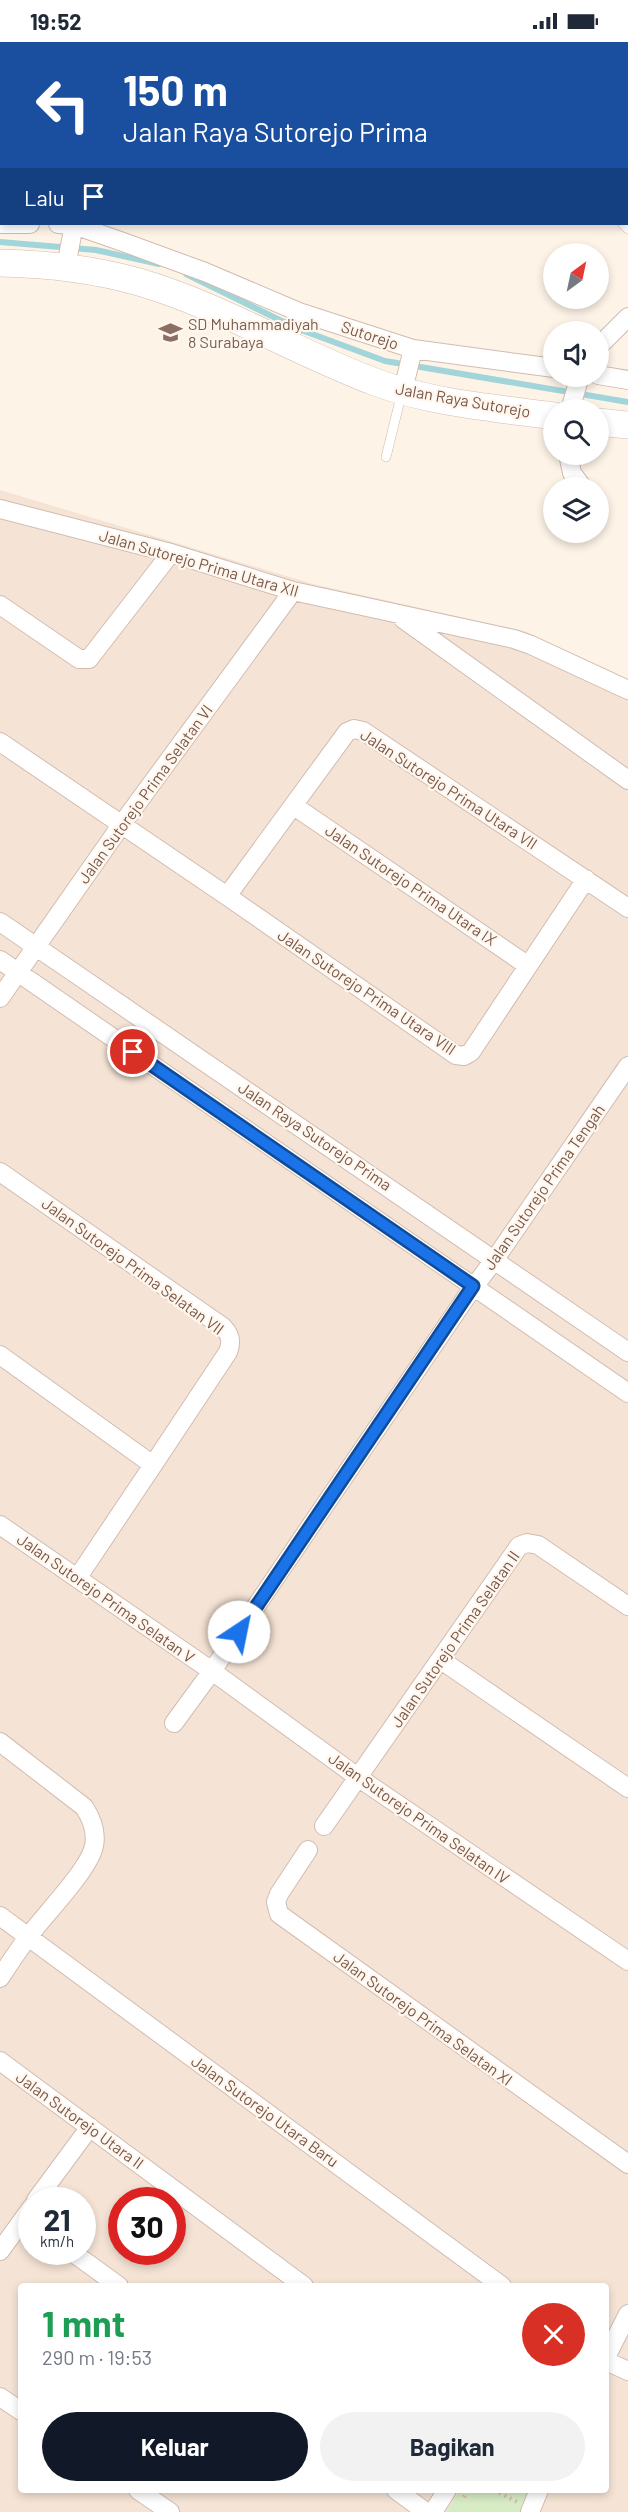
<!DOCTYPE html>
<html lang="id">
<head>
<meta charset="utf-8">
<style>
  :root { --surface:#fff; --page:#f2f2f3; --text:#1f2937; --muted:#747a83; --accent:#111827 }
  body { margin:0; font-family:Barlow,sans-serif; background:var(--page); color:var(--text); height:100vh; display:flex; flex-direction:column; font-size:22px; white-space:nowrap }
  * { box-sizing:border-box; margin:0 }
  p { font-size:20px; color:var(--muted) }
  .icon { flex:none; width:33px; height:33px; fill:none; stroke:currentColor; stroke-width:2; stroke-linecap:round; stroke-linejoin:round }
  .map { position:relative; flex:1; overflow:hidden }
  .panel { position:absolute; left:18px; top:2241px; width:591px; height:210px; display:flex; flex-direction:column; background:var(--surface); border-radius:6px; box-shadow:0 3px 9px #0003 }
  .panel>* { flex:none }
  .guide { position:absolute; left:0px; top:0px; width:628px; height:183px; box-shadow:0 3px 9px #0003; background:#1a4fa0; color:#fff; overflow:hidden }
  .needle { width:39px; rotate:33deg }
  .tools { position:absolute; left:543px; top:201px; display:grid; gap:12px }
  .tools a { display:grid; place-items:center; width:66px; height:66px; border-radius:50%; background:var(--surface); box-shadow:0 3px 9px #0003; font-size:30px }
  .speed { position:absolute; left:18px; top:2145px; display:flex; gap:12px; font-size:30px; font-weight:700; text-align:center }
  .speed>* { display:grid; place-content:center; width:78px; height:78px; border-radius:50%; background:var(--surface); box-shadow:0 3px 9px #0003; line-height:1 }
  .speed small { font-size:15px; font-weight:400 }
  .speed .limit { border:9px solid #d22; background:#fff; color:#111 }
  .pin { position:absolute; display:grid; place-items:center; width:51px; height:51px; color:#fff; margin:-26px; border:3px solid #fff; border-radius:50%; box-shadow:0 2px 6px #0007 }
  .me { position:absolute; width:66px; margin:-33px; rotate:34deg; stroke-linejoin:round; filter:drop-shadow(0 0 4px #0008) }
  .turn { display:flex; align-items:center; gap:21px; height:126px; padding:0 24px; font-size:27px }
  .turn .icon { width:78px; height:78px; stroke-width:2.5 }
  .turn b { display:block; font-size:42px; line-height:51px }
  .then { display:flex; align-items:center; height:57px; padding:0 24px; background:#0003; gap:12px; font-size:22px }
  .round { display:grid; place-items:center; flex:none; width:63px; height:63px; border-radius:32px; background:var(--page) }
  .overview { display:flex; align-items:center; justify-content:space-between; height:102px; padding:0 24px }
  h1 { font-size:36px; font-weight:700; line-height:45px; color:#1e9e55 }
  .button { display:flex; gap:12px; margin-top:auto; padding:12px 24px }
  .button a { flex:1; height:69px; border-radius:36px; background:var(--accent); color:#fff; font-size:24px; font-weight:700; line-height:69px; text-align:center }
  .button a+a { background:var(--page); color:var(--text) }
  .status { display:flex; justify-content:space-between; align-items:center; height:42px; padding:0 30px; background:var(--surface); direction:ltr }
  .status svg { height:16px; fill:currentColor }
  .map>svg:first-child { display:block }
  .residential { fill:#f5e4d5; fill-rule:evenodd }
  .park { fill:#d7ebc5 }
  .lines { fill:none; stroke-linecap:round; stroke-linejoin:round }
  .stream { stroke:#a1d5da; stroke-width:6 }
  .service-casing { stroke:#d2bcaf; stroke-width:10 }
  .minor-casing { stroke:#d2bcaf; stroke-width:20 }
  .secondary-casing { stroke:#d5bcac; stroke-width:28 }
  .path { stroke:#d9b2a1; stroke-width:4; stroke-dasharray:1.5 4.5; stroke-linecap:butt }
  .service { stroke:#fff; stroke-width:9 }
  .minor { stroke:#fff; stroke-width:18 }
  .secondary { stroke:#fff; stroke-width:27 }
  .route-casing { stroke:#114b97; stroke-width:15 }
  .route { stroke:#1a73e8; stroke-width:10 }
  .labels { text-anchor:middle; stroke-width:4.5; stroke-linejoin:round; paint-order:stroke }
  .education-label { font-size:16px; fill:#785e54; stroke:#fff7ee; text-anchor:start }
  .street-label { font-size:16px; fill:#78574a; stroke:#fff7ee }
</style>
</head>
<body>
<div class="status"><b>19:52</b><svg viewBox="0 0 49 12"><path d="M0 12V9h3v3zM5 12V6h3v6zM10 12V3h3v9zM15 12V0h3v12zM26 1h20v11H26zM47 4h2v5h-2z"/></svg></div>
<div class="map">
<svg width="628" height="2470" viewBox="0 0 628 2470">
  <rect width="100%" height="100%" fill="#fdf3e7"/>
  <path class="residential" d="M3,0h504l-505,2 -1,85 -1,-86z
    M0,448l313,94 211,47 104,48v1833h-628zM32,2158h50v52h-50zM122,2158h50v52h-50zM21,2244h585v204h-585z"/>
  <path class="park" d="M460,2448h72l-10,22h-76z"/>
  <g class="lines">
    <path class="stream" d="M0,200l96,8 63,14
      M186,232l110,54 89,33 243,41"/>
    <defs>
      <path id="service" d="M627,94l1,1
        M627,149l1,-1
        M623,182l5,5
        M386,415l16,-65"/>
      <path id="minor" d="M236,0l2,2
        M426,0l2,2
        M155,2l4,-2
        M458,2l1,-2
        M0,25h2
        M0,182h30
        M58,182l16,1 49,17 82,30 94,40 114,37 141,19
        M66,224l8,-41
        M287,302l12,-32
        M598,305l30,-30
        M598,333l30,5
        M403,348l10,-41
        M570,368l10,-34
        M568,412l4,19 11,15
        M0,467l171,44 122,38 221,48 17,6 97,45
        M0,563l79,54h10l82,-106
        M403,577l225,161
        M0,700l227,154 229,159 8,1 7,-4 115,-173
        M294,764l233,159
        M227,854l120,-164 7,-3 9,2 265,177
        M0,880l628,430
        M0,918l628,433
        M0,956l122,-174 171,-233
        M0,1130l223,155c8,8 9,15 5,25l-75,113
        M0,1313l153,110 -75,112
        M0,1483l212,146 147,107 269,183
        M441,1618l187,128
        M174,1681l38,-52 255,-375 28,-37 133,-193
        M0,1700l84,65c8,12 13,24 10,39 -5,24 -49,68 -65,90 -10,13 -20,28 -29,42
        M324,1784l195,-280 8,-3 11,2 90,61
        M308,1808l-29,44 -3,8 3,12 349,250
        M0,1874l502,370
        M0,2019l304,225
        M36,2158l54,-73
        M0,2209l32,-44
        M72,2210l47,34
        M606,2315l22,-43
        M606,2319l22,10
        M0,2355l21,14
        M138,2448l32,22
        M396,2448l30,22
        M433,2470l14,-22
        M530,2470l9,-22"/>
      <path id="secondary" d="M0,221c48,1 93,6 139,19 82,24 156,70 236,100 56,21 119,26 179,34
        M598,380l30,3"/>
    </defs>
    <use href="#service" class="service-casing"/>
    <use href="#minor" class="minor-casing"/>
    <use href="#secondary" class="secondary-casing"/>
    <path class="path" d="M484,2448l2,2 5,-2
      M494,2448l23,12
      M464,2455l4,-7"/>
    <use href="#service" class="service"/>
    <use href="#minor" class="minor"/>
    <use href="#secondary" class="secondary"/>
  </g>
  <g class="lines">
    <defs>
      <path id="route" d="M133,1010l340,234 -234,346"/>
    </defs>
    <use href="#route" class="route-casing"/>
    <use href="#route" class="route"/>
  </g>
  <defs>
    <symbol id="school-bare" viewBox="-9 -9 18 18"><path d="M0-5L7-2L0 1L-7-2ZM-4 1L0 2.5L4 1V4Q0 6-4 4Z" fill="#8d6e63" stroke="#fff7ee" stroke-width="2.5" paint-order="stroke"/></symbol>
  </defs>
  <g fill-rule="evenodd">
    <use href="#school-bare" x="154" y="274" width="33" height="33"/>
  </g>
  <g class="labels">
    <g class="education-label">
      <text x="188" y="288">SD Muhammadiyah<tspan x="188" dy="18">8 Surabaya</tspan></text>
    </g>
    <g class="street-label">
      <text transform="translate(370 293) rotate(18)" y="6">Sutorejo</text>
      <text transform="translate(463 358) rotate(10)" y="6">Jalan Raya Sutorejo</text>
      <text transform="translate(199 521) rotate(16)" y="6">Jalan Sutorejo Prima Utara XII</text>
      <text transform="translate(449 747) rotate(33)" y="6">Jalan Sutorejo Prima Utara VII</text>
      <text transform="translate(145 752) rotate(-54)" y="6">Jalan Sutorejo Prima Selatan VI</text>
      <text transform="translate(411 843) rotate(34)" y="6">Jalan Sutorejo Prima Utara IX</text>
      <text transform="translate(367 950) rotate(34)" y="6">Jalan Sutorejo Prima Utara VIII</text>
      <text transform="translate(315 1094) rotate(34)" y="6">Jalan Raya Sutorejo Prima</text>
      <text transform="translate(544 1145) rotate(-55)" y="6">Jalan Sutorejo Prima Tengah</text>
      <text transform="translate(133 1224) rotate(36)" y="6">Jalan Sutorejo Prima Selatan VII</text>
      <text transform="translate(106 1556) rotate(35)" y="6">Jalan Sutorejo Prima Selatan V</text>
      <text transform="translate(455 1597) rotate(-55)" y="6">Jalan Sutorejo Prima Selatan II</text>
      <text transform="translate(419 1776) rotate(35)" y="6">Jalan Sutorejo Prima Selatan IV</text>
      <text transform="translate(423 1976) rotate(36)" y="6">Jalan Sutorejo Prima Selatan XI</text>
      <text transform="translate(265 2069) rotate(36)" y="6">Jalan Sutorejo Utara Baru</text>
      <text transform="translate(80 2078) rotate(36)" y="6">Jalan Sutorejo Utara II</text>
    </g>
  </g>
</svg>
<div class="tools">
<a><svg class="needle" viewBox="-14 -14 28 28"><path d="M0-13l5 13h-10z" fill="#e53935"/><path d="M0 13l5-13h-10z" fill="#747a83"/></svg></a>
<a><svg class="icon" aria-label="sound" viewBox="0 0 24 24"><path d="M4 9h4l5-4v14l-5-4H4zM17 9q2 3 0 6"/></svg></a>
<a><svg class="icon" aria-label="search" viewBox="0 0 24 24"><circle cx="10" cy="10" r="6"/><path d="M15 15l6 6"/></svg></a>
<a><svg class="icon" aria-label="layers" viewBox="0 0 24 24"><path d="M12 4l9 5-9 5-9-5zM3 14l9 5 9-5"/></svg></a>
</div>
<div class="speed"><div>21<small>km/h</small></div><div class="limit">30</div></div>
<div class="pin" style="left:133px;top:1010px;background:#d93025"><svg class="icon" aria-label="arrive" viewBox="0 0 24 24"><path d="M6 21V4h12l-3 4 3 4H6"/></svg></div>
<svg class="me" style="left:239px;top:1590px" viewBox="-20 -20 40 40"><circle r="19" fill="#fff"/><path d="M0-13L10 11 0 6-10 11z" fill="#1a73e8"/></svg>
<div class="guide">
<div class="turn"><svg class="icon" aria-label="left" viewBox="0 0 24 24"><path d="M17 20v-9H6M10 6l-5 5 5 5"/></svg><div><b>150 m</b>Jalan Raya Sutorejo Prima</div></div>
<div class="then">Lalu<svg class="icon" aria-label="arrive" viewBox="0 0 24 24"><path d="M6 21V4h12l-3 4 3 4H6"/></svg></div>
</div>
<section class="panel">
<div class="overview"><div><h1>1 mnt</h1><p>290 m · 19:53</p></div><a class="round" style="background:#d93025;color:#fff"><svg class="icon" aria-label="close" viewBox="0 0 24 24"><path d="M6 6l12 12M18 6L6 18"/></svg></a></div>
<div class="button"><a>Keluar</a><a>Bagikan</a></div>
</section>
</div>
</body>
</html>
